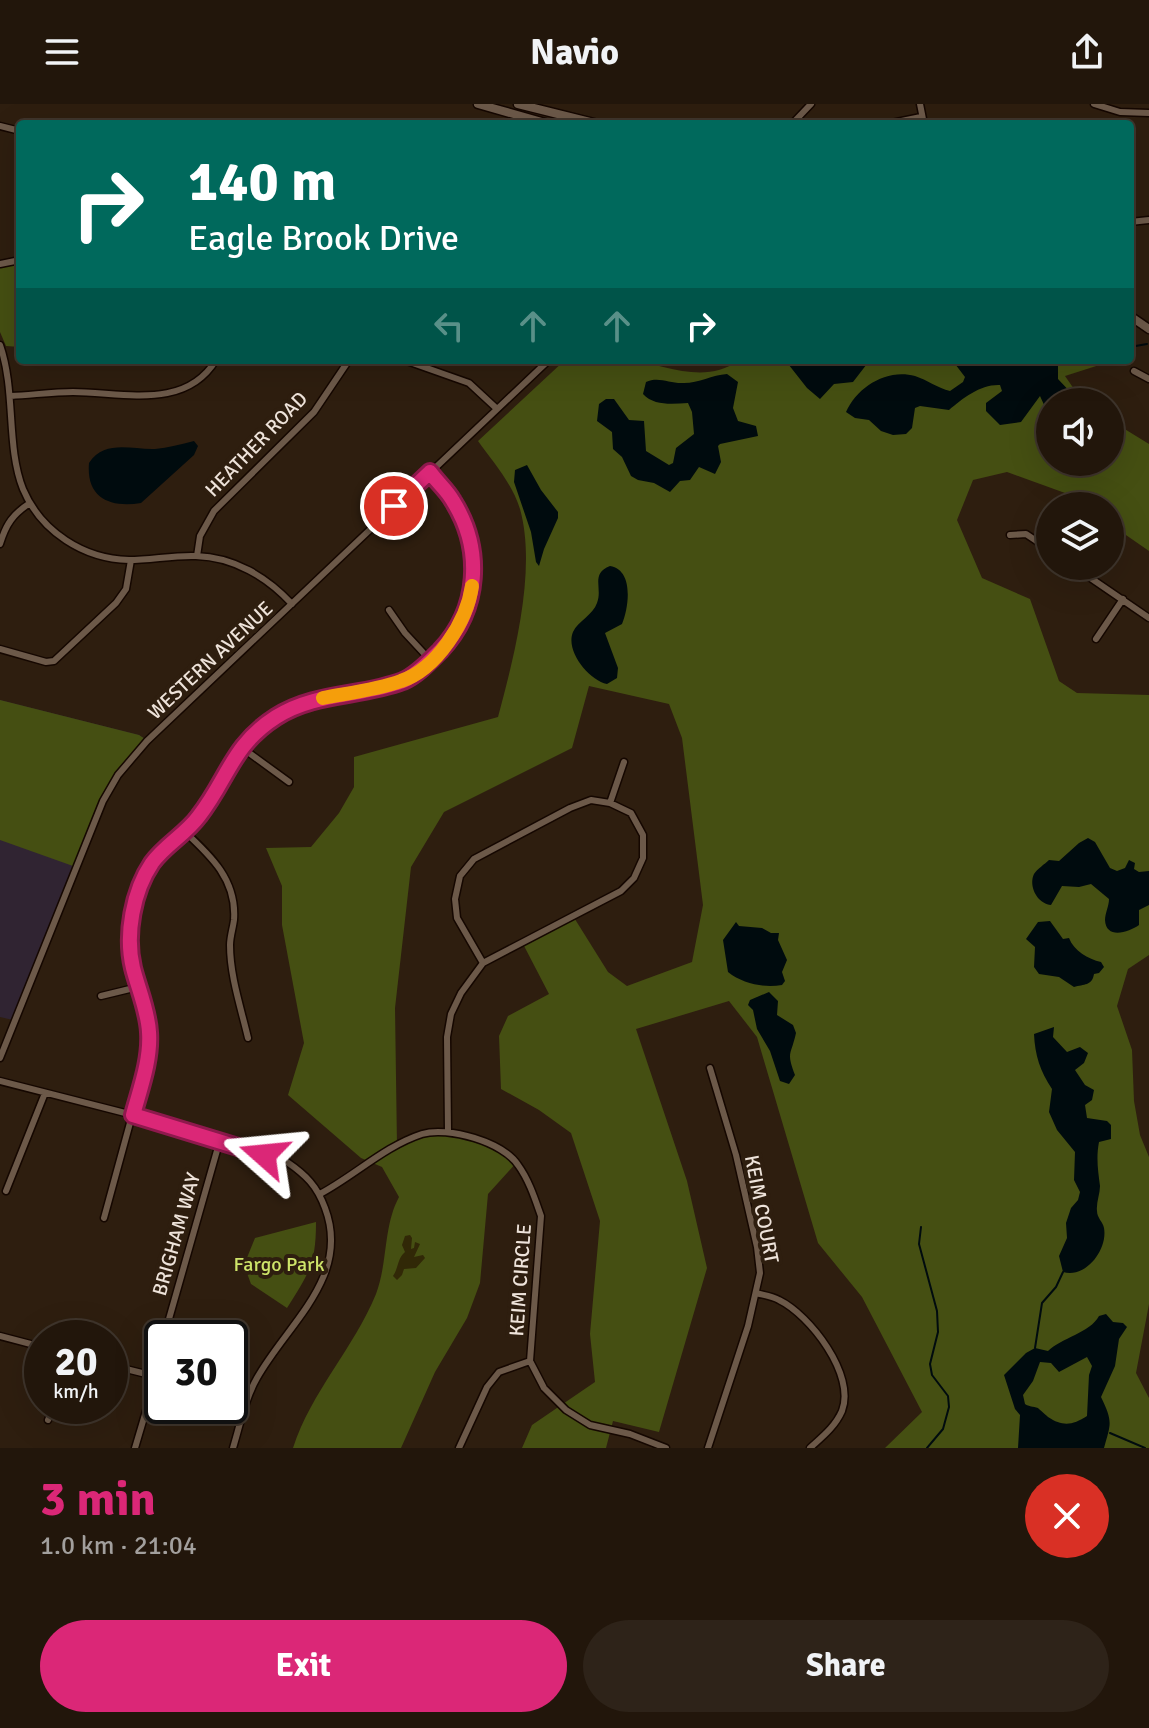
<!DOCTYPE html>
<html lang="en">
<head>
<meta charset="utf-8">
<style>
  :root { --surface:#22160b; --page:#2e2319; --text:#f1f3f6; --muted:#a29f9d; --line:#3f352c; --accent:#db2777 }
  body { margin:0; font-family:Signika,sans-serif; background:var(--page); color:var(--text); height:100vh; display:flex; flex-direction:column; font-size:30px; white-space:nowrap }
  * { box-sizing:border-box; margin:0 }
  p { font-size:26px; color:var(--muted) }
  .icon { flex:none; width:44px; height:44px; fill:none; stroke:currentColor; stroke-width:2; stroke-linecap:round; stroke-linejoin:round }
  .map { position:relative; height:1344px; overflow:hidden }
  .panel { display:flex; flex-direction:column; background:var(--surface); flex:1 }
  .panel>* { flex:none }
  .guide { position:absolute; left:16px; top:16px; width:1118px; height:244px; border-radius:8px; box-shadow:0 8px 32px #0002,0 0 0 2px var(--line); background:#00695c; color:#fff; overflow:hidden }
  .controls { position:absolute; left:1036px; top:284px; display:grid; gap:16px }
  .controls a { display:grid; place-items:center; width:88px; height:88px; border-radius:50%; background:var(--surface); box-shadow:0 8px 32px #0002,0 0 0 2px var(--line); font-size:40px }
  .speed { position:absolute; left:24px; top:1216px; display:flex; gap:16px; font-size:40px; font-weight:700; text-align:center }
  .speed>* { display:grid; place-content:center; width:104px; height:104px; border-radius:50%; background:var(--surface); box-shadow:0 8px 32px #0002,0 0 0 2px var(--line); line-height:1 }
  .speed small { font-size:20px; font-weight:400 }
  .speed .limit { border:4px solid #111; border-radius:12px; background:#fff; color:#111 }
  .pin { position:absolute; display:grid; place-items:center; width:68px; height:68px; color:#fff; margin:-34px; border:4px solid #fff; border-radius:50%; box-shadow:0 2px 8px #0007 }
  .me { position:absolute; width:88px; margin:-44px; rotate:288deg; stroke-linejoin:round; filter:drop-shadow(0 0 6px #0008) }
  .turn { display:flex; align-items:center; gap:28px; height:168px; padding:0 40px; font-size:36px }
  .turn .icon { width:104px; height:104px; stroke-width:2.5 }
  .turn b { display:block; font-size:56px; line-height:68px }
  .lanes { display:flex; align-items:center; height:76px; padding:0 40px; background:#0003; justify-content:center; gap:40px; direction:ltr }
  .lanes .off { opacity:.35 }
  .round { display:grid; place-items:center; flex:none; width:84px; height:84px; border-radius:42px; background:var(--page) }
  .summary { display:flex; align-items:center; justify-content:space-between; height:136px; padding:0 40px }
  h1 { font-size:48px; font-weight:800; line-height:60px; color:var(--accent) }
  .button { display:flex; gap:16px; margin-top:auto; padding:16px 40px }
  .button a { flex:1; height:92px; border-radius:48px; background:var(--accent); color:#fff; font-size:32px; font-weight:800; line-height:92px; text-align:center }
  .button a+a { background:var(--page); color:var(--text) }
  header { display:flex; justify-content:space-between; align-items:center; height:104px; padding:0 40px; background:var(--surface); font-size:36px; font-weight:800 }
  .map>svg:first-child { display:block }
  .education { fill:#302432 }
  .green { fill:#454f12 }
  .sand { fill:#312807 }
  .water { fill:#000b0e; fill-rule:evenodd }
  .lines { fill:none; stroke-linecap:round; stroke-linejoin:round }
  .stream { stroke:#000b0e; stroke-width:2 }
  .street-casing { stroke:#150700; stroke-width:9 }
  .secondary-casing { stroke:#150700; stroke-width:11 }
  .street { stroke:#6c5949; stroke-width:6 }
  .secondary { stroke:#6c5949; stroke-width:8 }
  .route-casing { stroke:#8e194d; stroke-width:20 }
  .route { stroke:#db2777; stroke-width:14 }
  .slow { stroke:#f59e0b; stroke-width:14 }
  .labels { text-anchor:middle; stroke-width:8; stroke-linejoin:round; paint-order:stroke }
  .street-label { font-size:20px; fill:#eee3da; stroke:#2e1e0f }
  .park-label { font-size:20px; fill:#cee46a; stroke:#2e1e0f }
</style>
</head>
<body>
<header><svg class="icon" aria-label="menu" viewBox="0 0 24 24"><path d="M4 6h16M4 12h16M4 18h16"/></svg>Navio<svg class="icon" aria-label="share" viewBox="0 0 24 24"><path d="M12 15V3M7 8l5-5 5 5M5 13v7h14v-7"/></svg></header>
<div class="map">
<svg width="1149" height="1344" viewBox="0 0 1149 1344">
  <rect width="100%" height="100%" fill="#2e1e0f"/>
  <path class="education" d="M0,596l139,35 6,4 -29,32 -19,34 -84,215 -13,-3z"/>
  <path class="green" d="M20,160v83l-14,-1 -6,-14v-64z
    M565,256c21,0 43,-3 64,0 36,4 75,26 110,0h376l-50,16 18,26h-33v60h60v-42l39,24v107l-39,-27v-18h-26l-19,-13 -58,-21 -34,8 -16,40 25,58 48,21 29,82 18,12 72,2v260l-21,14 -11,37 15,44 2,51 6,34 9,22v147l-13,69 13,25v50h-264l37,-36 -60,-115 -44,-54 -61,-206 -28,-36 -93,28 51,152 20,87 -48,164 -46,-11 -7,27h-84l10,-23 63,-43 -5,-48 10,-113 -29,-88 -32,-23 -38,-21 -2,-53 9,-20 41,-22 -27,-52 51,-26 35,56 19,14 65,-24 11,-57 -21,-167 -13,-34 -80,-18 -17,62 -128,64 -33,55 -16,141 2,137 27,-12 55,5 38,24 -29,32 -8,89 -13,35 -32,54 -34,76h-108c18,-56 61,-100 83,-154 12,-32 7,-67 23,-97l-17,-30 -21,-9 -73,-63 16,-52 -22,-118v-39l-16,-38 45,-1 28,-34 15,-26v-30l144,-40c16,-60 39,-147 22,-208 -8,-26 -27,-47 -42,-68z
    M0,596l139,35 6,4 -29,32 -19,34 -24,61 -73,-26z
    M316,1118c0,42 -7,51 -29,86l-36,-24 -7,-19 11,-27z"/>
  <path class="sand" d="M410,1131l2,3 -1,11 3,-1 1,-6 5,2 -6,13 9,-2 2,3 -9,10 -12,1 -2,6 -5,5 -4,-4c6,-9 4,-17 12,-24l-3,-7 3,-9z"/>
  <path class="water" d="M785,256h85l-17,22 -19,2 -14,15 -13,-11z
    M952,256h106v19l17,18 -1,5h-24v16l-10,-22 -19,26 -21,3 -14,-14v-8l16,-12 -2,-6c-19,-1 -37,13 -51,25l-29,-4 -5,2 -3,20 -6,6 -13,1 -12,-4 -12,-11 -14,-2 -9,-6c11,-25 41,-44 69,-36 12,4 23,12 35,15l13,-9 2,-5z
    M727,270l11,8 -5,26 5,13 18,5 2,10 -38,8 -2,2 3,16 -6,12 -16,-7 -9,13 -10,1 -10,11 -16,-9 -16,-3 -7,-4 -9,-19 -9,-8 -1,-17 -15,-11 2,-17 7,-5h8l15,21 15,1 2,30 23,14 4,-2 3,-15 18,-14 -2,-22 -4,-9c-16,1 -34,3 -45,-9l3,-12c13,-6 24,2 38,1 15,0 28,-8 43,-9z
    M194,337l4,5 -4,9 -53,48c-31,5 -55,-5 -52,-40 16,-24 43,-13 66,-14 13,-1 26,-5 39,-8z
    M527,361l14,25 17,22v6l-14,31 -5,17 -3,-4 -5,-30 -17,-50 1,-12z
    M610,462c24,4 19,41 12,58l-17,9 13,35 -1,10 -10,6c-18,-4 -42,-33 -34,-52 5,-11 20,-17 24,-29 6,-15 -7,-29 13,-37z
    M1088,734l7,4 15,26 7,3 8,-3 4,-8 6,3 -1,6 5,3 10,-1v34l-10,5v15c-10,7 -33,15 -34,-5 0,-7 4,-14 4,-21l-18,-15 -12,3 -17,-1 -11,19c-13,-1 -23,-18 -17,-31 3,-5 11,-10 15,-14l10,1 20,-18z
    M1050,817l13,18 6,-1c5,13 19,21 32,24l3,5 -5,6 -5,1c-2,12 -10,10 -20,13l-15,-10 -20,-3 -5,-7 1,-20 -9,-8 12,-17z
    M736,818l3,4 23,2 9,5h8l-1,7 9,20 -5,12 3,9 -3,4c-18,3 -39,-1 -54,-13l-5,-32z
    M769,888l9,9 -1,14 16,10 3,8c-5,23 -10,18 -1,42l-6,9 -9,-3 -10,-30 -13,-22 -4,-19 -5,-5 2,-5z
    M1054,923l-1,10 14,15 13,-5 8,6 -4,10 -9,7 10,15 9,5 -2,10 -7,5 2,13 20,3 4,4v14l-12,3c-3,16 -1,28 1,44 0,8 -4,17 -3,25 0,7 6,11 7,17 4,22 -19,51 -41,44l-4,-16 8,-18 -1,-15 5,-15 7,-8 2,-8 -6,-12 1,-28 -18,-22 -8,-18 3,-23c-12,-18 -17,-34 -18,-55z
    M1106,1210l7,8 10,1 4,4 -8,12 -4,27 -14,31c12,25 10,26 3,51h-86l2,-33 -5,-6 -11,-34 22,-22 9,-5 13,3c13,-13 42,-18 51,-35zM1087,1253l5,9 -3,9 -2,41c-14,9 -24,11 -39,1 -1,-1 -9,-8 -10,-9 -5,-2 -9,-1 -13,-4l-2,-9 10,-14 7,-19 11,1 8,9z"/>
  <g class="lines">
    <path class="stream" d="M1130,243l17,-3
      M921,1123l-2,17 18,67 1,21 -8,32 2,11 16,21 1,11 -6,22 -16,19
      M1035,1244l7,-45 14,-16 7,-15
      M1110,1329l35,15"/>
    <defs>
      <path id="street" d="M920,0l4,20
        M1094,0l26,8 29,1
        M792,20l19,-20
        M887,20l34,-7
        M0,22l20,5
        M1130,118l19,-2
        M0,160l20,-4
        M0,241c16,46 6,101 23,144 18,43 61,70 106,71 22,0 45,-5 67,-4 38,1 71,21 96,48
        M404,256l65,23 27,25
        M1134,267l15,8
        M11,292c21,-1 42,-4 62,-4 49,0 112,19 143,-32
        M1010,431l16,-1 24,16
        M0,440c6,-20 13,-30 30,-41
        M197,452l3,-20 14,-25 100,-99 35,-52
        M1073,462l76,52
        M389,506l16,23 26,28
        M1096,535l27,-40
        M0,545l46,13 8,-1 62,-58 10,-14 5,-29
        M241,643l48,35
        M610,699l14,-41
        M184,727c27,25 53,49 50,89 -1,8 -4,17 -4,25 0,31 11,63 18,93
        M101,892l37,-9
        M0,954l103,-257 15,-26 29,-34 402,-381
        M0,977l133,34 154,47c19,13 30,24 38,46 26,69 -37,115 -68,170 -12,21 -17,47 -24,70
        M448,1027l-1,-94 4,-23 10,-21 22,-30 138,-72 13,-13 9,-20v-23l-12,-22 -21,-10 -19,-3 -21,8 -96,51 -14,17 -5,23 2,19 26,45
        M6,1087l39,-98
        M320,1090c34,-18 65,-48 102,-60 26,-8 81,8 96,31 11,15 17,34 23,51l-11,145 14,27 22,22 24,15 40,9 36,14
        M104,1114l44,-161 1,-25 -17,-69 -1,-29 5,-36 17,-35 44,-44 44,-72 20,-20 15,-11 30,-14 99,-22 26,-19 23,-24 15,-32 6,-37 -7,-36 -15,-32 -23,-28
        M756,1189c7,2 16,3 23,7 31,15 77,75 63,111 -7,16 -20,26 -32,37
        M0,1232l42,11
        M167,1234l2,-19 51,-179
        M110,1261l52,13
        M230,1291l17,5
        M48,1316l6,-14
        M135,1344l27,-91
        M459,1344l28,-61 12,-15 31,-11
        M708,1344l40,-122 12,-53 -3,-26 -21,-92 -26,-87"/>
      <path id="secondary" d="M478,0l71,20
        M518,0l80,20
        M1130,212l19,13"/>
    </defs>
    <use href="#street" class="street-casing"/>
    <use href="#secondary" class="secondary-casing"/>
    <use href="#street" class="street"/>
    <use href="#secondary" class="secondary"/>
  </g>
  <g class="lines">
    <defs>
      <path id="route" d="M264,1051l-131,-40c7,-26 18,-55 16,-83 -1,-21 -11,-44 -16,-64 -8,-33 0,-77 19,-105 13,-18 34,-29 47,-47 29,-37 33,-71 77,-99 39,-25 85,-20 127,-36 14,-6 27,-20 37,-30 40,-42 43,-102 13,-150 -6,-11 -16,-19 -23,-29l-36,34"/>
    </defs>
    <use href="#route" class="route-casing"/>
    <use href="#route" class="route"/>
    <path class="slow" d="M323,594c26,-5 53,-8 78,-17 36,-12 66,-60 71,-95"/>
  </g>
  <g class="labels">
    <g class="street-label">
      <text transform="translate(256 340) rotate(-46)" y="7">HEATHER ROAD</text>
      <text transform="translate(210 556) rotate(-43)" y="7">WESTERN AVENUE</text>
      <text transform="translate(762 1105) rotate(79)" y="7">KEIM COURT</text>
      <text transform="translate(176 1130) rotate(-74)" y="7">BRIGHAM WAY</text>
      <text transform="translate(520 1176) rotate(-86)" y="7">KEIM CIRCLE</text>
    </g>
    <g class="park-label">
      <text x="279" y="1167">Fargo Park</text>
    </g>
  </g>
</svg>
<div class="controls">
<a><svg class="icon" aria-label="sound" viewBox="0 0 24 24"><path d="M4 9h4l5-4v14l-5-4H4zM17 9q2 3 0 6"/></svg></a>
<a><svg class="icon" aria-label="layers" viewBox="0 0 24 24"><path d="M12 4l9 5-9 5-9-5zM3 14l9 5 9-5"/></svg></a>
</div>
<div class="speed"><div>20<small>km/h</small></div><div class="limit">30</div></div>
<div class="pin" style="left:394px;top:402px;background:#d93025"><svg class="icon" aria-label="arrive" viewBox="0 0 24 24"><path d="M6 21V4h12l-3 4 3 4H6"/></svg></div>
<svg class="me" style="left:264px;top:1051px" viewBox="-20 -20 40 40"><path d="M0-17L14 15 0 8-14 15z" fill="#db2777" stroke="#fff" stroke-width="4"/></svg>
<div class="guide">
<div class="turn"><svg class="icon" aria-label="right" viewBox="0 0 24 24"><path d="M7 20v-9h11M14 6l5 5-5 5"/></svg><div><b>140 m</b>Eagle Brook Drive</div></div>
<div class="lanes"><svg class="icon off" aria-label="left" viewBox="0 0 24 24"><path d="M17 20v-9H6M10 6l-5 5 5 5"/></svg><svg class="icon off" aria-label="ahead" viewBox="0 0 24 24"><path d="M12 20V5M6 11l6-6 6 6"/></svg><svg class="icon off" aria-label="ahead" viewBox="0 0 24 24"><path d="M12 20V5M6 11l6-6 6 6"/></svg><svg class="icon" aria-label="right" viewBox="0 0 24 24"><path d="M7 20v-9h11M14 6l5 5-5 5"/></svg></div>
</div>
</div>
<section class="panel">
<div class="summary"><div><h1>3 min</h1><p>1.0 km · 21:04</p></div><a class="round" style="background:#d93025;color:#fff"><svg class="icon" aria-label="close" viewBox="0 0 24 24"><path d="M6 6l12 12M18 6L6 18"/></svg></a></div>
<div class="button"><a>Exit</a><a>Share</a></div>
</section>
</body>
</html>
